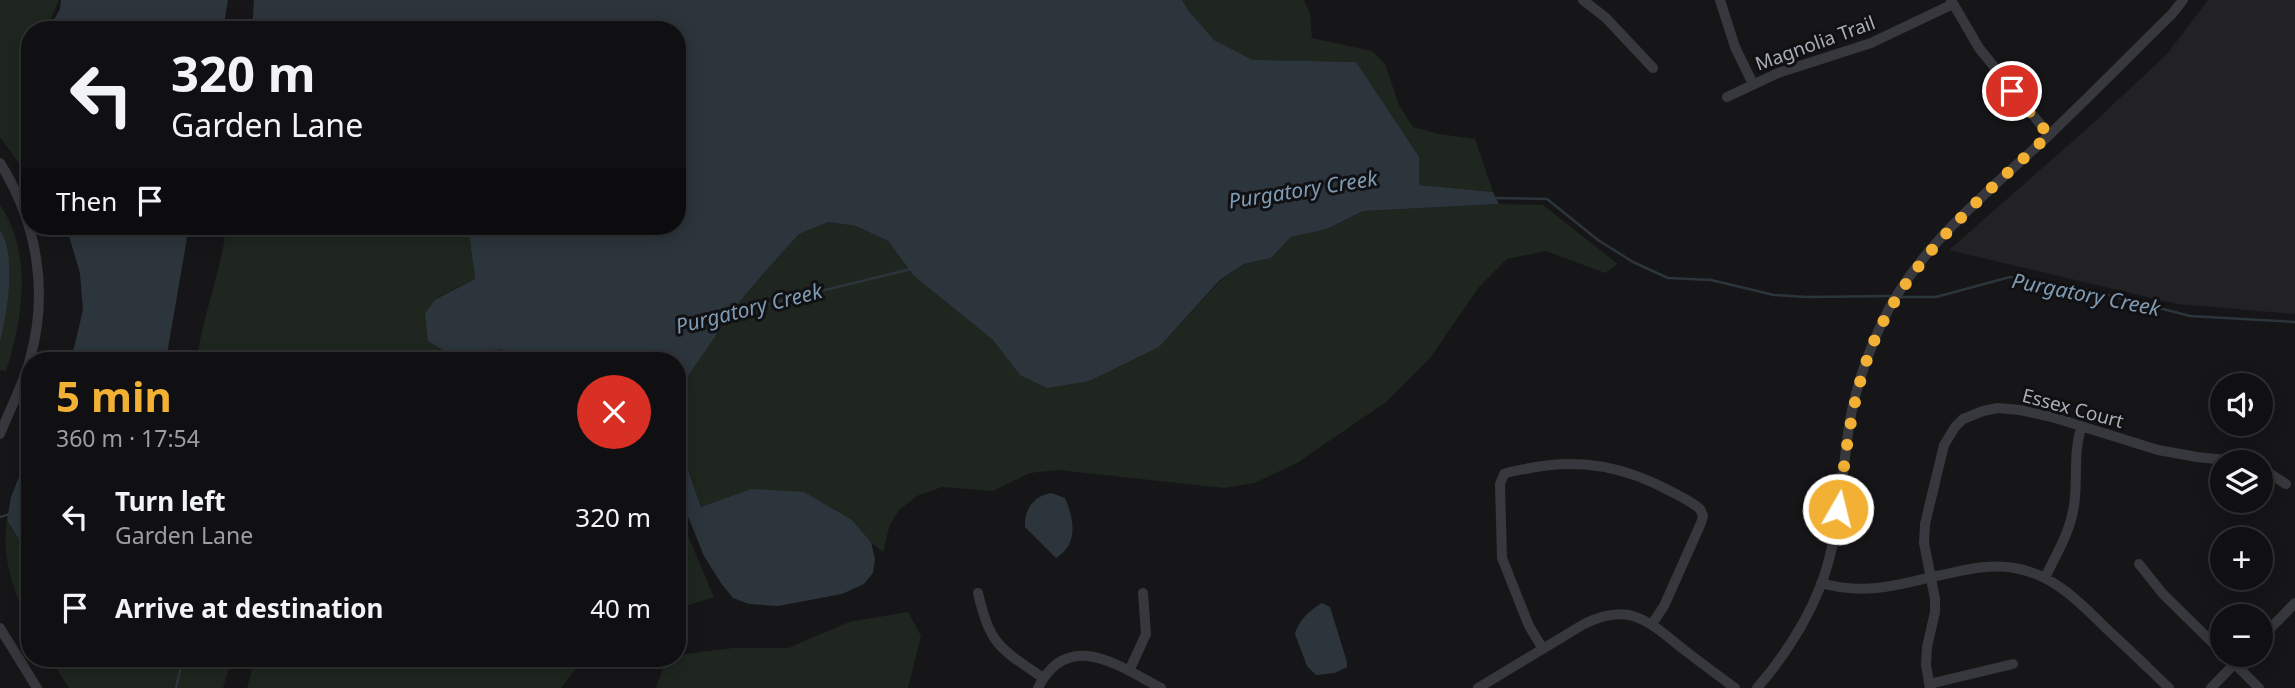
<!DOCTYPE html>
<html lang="en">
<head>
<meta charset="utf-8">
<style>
  :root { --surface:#101012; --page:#1e1e20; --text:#f1f3f6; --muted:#9c9d9f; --line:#303032; --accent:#f2b134 }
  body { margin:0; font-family:"Noto Sans",sans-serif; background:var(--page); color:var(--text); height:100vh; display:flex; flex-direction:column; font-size:26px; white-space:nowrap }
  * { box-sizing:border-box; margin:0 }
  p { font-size:23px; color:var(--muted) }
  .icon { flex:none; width:38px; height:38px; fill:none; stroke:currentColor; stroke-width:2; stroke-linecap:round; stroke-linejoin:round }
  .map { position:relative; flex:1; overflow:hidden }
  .panel { position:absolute; left:21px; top:352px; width:665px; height:315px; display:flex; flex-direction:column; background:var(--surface); border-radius:28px; box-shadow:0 4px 18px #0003,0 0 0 2px var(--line) }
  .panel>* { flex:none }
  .banner { position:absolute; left:21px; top:21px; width:665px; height:214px; border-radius:28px; box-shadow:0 4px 18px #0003,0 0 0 2px var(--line); background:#101012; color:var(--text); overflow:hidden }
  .controls { position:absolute; left:2210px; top:373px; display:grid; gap:14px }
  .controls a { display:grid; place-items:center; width:63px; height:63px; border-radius:50%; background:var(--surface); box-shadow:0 4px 18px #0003,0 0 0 2px var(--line); font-size:35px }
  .pin { position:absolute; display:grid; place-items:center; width:60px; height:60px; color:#fff; margin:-30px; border:4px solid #fff; border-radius:50%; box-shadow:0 2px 7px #0007 }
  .me { position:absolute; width:77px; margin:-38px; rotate:8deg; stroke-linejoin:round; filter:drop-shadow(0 0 5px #0008) }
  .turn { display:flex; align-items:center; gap:24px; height:147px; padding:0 35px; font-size:32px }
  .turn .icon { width:91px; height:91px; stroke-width:2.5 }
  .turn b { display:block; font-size:49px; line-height:60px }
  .then { display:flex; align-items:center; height:66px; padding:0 35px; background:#0003; gap:14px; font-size:26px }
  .round { display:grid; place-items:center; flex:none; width:74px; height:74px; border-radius:37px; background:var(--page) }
  .overview { display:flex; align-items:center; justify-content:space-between; height:119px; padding:0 35px }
  h1 { font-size:42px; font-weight:700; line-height:52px; color:var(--accent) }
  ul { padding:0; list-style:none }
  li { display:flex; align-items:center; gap:21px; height:91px; padding:0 35px }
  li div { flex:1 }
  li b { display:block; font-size:26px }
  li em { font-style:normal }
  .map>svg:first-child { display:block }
  .built { fill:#222225 }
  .green { fill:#1e261f }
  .water { fill:#2c353c }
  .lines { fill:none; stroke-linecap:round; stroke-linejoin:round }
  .stream { stroke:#2c353c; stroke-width:2.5 }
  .minor { stroke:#37383d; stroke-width:10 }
  .route { stroke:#f2b134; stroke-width:12; stroke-dasharray:0 21.6 }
  .labels { text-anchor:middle; stroke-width:6; stroke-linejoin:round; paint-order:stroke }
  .street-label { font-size:19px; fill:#a8adb8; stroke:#111113 }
  .water-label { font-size:21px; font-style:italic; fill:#7f9bb3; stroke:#111113 }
</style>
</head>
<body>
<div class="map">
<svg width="2295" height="688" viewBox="0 0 2295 688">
  <rect width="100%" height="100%" fill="#161618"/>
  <path class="built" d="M2208,0h87v314l-118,-10 -228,-54 140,-123 78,-73z"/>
  <path class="green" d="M0,0h59l-13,30h-16v149l-30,-42z
    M1182,0h122l6,14 2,24 60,13 13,13 14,41 14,22 26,7 36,5 18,53 -74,-7 -63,-123 -103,-2 -39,-20 -26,-30z
    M1499,204l44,1 75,59 -13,9 -59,-22 -39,8 -28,28 -49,71 -44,44 -89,61 -43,20 -30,5 -166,-18 -28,3 -37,18 -51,-4 -25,9 -18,14 -9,14 -7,28 -12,-10 -19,-22 -101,-31 -50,18 -24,-68v-47l38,-55 11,-19 36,-43 37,-41 29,-12 28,4 32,15 26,35 79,64 27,35 139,-28 61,-66 24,-17 27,-6 20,-21 36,-8 36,-18z
    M0,205c33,47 23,115 6,166l-6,-1z
    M226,226h242l7,53 -39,19 15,56 52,-5 8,11h-314c5,-45 25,-88 29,-134z
    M677,510l37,87 -37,12z
    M7,520l23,37v68c-17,-33 -29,-68 -23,-105z
    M908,612l13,24 -13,52h-252l7,-19 7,-11h7v-3l56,-7h55l61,-26z
    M50,658h182l-9,30h-154z
    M255,658h329l-23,30h-314z"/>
  <path class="water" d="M61,0h167l-5,30h-175l12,-21z
    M254,0h928l6,10 26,30 39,20 103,2 63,95v28l74,7 6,12 -136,7 -36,18 -36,8 -20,21 -27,6 -24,16 -61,67 -70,34 -42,7 -27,-13 -27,-35 -79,-64 -26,-35 -32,-15 -28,-4 -29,12 -37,41 -36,43 -11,19 -38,55v-32h-166l-9,-11 -52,5 -22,-13 -3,-28 11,-14 39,-20 -7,-53h209v-196h-425z
    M66,226h123l-23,134h-95l12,-50 -3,-37z
    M0,230c17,24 7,85 0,112z
    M677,439l24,68 50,-18 53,3 48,28 19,22 4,17 -2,14 -9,11 -22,10 -64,12 -29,-2 -16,-6 -12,-15 -17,-27 -27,-67z
    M30,449v108l-23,-37 4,-23z
    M1051,493l14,5c9,21 14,46 -9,60l-31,-31c-1,-18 9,-31 26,-34z
    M1322,603l8,4 17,55v5l-12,6 -19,2 -9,-9 -12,-32c3,-13 15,-24 27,-31z"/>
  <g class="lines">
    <path class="stream" d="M1492,198l55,1 51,41 35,22 35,16 43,2 63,15 33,2 86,-1
      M1900,297h36l74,-20 83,14 97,25 105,6
      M727,314l184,-45
      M0,517l10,-3
      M176,688l7,-30"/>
    <path class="minor" d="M1583,0l23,18 47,50
      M1720,0l15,47 18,37
      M1951,0l28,48 70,87
      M1727,97l51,-24 93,-30 82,-39
      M0,163c37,59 49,128 30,196 -7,26 -20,50 -30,75
      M2261,468l25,16
      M2139,564l24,30 59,58
      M2045,578c11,-24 25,-45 29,-72 4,-28 -1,-51 7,-78
      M1821,583c43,12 74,3 115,-7 26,-5 52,-13 79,-8 41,7 68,38 96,65 20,18 39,37 58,55
      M978,593c12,53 22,55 65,85
      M0,628l37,60
      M2261,638l34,-35
      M1543,649l-14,-23 -27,-68 -2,-74 4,-10c8,-3 17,-4 26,-6 53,-10 96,-1 142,24 10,5 20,10 28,17l3,7 -2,7 -37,83 -12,18
      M2225,654l34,34
      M1129,671l17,-37 -3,-41
      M1929,684l84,-20
      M1038,688c30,-60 81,-22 123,0
      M1478,688l106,-64c43,-21 61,-6 94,21 19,15 38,29 57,43
      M1757,688c27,-31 49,-65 64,-103 18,-48 20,-101 27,-152 5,-36 17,-73 32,-106 34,-77 107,-134 167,-190 42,-40 83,-82 125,-123l11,-14
      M1930,688l-4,-23 1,-18 8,-35v-13l-11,-56 1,-19 19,-79 11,-18 8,-8 20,-8 15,-3 22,2 32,7 106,33 39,7 47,5
      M2211,688l33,-34"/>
  </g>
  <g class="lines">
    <path class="route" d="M1838,509c7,-46 11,-92 25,-137 30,-101 111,-168 186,-237l-37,-44"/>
  </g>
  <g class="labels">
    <g class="street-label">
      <text transform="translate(1815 43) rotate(-20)" y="7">Magnolia Trail</text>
      <text transform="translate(2073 408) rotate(15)" y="7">Essex Court</text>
    </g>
    <g class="water-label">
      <text transform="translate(1303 190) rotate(-9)" y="7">Purgatory Creek</text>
      <text transform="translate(2086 295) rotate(11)" y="7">Purgatory Creek</text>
      <text transform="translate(749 309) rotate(-14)" y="7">Purgatory Creek</text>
    </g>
  </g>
</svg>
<div class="controls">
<a><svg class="icon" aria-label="sound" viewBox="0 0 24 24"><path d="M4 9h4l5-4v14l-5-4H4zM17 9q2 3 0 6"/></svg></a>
<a><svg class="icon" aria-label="layers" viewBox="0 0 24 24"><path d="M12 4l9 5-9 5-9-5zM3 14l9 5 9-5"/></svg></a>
<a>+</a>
<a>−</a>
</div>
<div class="pin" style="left:2012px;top:91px;background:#d93025"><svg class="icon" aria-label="arrive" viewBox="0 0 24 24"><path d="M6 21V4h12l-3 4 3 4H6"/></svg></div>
<svg class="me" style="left:1838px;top:509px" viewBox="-20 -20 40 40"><circle r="17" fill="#f2b134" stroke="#fff" stroke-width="3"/><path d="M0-11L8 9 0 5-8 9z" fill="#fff"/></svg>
<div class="banner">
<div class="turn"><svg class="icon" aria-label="left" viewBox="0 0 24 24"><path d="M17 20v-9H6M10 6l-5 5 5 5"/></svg><div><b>320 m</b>Garden Lane</div></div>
<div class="then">Then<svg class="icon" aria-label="arrive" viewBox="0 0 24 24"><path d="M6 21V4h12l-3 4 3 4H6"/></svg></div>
</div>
<section class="panel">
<div class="overview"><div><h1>5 min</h1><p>360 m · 17:54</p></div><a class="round" style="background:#d93025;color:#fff"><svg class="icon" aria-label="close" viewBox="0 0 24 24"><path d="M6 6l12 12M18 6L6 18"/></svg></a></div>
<ul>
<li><svg class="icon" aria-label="left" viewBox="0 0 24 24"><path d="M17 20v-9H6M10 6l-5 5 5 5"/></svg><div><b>Turn left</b><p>Garden Lane</p></div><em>320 m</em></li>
<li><svg class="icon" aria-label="arrive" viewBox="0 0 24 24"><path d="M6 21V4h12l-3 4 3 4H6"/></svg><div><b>Arrive at destination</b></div><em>40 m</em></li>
</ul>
</section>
</div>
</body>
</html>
